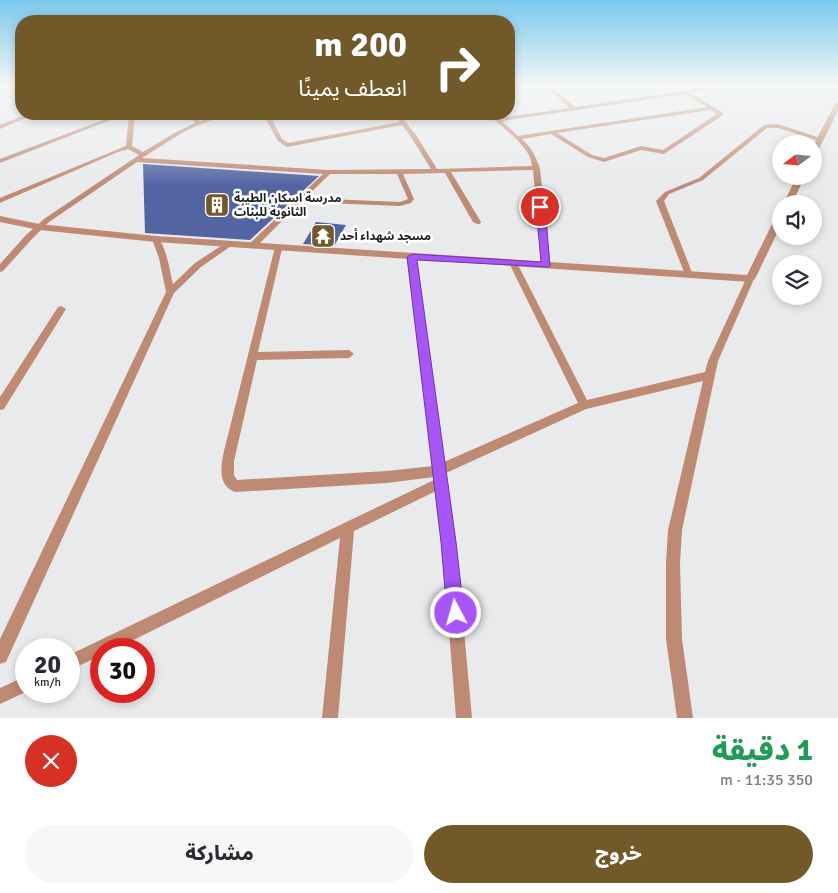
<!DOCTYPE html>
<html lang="ar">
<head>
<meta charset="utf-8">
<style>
  :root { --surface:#fff; --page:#f7f7f7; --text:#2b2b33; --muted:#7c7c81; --accent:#715929 }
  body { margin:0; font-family:Signika,"Noto Sans Arabic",sans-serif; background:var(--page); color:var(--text); direction:rtl; height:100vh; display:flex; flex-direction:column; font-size:19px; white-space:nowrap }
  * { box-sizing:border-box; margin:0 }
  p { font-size:16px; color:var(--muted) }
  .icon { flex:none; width:28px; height:28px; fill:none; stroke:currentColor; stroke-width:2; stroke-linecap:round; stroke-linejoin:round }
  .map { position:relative; height:718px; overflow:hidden; direction:ltr }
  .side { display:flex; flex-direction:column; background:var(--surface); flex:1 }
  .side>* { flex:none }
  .guide { position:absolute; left:15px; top:15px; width:500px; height:105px; border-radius:20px; box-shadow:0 2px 8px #0003; direction:rtl; background:#715929; color:#fff; overflow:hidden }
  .needle { width:32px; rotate:254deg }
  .buttons { position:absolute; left:772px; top:135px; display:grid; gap:10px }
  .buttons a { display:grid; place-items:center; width:50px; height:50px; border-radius:50%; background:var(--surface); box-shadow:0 2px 8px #0003; font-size:25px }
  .speed { position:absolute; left:15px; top:638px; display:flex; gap:10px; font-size:25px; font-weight:700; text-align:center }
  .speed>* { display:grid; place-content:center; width:65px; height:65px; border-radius:50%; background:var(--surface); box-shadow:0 2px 8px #0003; line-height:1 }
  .speed small { font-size:12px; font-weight:400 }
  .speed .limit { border:8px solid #d22; background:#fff; color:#111 }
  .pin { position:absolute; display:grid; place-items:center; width:42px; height:42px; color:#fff; margin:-21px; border:2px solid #fff; border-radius:50%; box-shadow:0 1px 5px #0007 }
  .me { position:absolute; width:55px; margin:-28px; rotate:354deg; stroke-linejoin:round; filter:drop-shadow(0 0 4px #0008) }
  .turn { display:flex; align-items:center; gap:18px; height:105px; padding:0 25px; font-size:22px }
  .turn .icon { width:65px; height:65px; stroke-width:2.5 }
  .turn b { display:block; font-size:35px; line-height:42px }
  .round { display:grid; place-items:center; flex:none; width:52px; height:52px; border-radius:26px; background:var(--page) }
  .headline { display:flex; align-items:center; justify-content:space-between; height:85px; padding:0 25px }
  h1 { font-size:30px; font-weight:800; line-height:38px; color:#1e9e55 }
  .cta { display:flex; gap:10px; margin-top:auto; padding:10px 25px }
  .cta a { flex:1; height:58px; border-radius:30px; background:var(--accent); color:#fff; font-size:20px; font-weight:800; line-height:58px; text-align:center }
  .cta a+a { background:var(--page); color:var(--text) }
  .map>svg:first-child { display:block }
  .building { fill:#5364a3 }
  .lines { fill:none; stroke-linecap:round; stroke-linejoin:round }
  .minor { fill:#bf8a73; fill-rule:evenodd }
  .tertiary { fill:#bf8a73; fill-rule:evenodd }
  .route { fill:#a855f7; stroke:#6d37a1 }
  .labels { text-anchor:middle; stroke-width:5; stroke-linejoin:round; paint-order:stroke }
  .far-poi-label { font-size:12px; font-weight:bold; fill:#1e1e1f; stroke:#fff; text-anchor:start }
</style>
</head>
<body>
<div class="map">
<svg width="838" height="718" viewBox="0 0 838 718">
  <rect width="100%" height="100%" fill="#e9eaec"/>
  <path class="building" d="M143,164l176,12 -69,64 -105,-7z
    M316,222l30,3 -12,21 -31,-2z"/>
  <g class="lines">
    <path class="minor" d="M544,85h31l-21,4 21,18 149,-22h15l-48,8 31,19 1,3 -59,39 -23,-4 -37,12 -16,-5 -37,-23 -29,5c11,10 13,17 18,29l10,97 -4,3 -4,-3 -9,-95 -82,2 30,50 -1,2h-3l-4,-2 -28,-49 -42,1 11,25 -3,4 -11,3 -99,-4 -46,46h-3l-4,-2 1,-2 74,-70 -186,-12 -88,60 -17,17 -29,32 -3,1v-8l26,-29 18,-16 95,-64 -11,-6 -10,3 -116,50 -2,1v-5l126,-52 3,-32h6l-3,32 11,6 33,-20 19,-9 -8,-9h6l7,7 21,-7h8l-33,12 -16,8 -38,24 186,12 103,-1 -20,-32 -9,-12 -115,22 -9,-6 -15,-27h6l13,25 6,4 112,-21 -7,-8h6l17,21 21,34 95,-3c-1,-20 -30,-38 -44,-52h6l5,4 71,-10zM686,94l21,13 -189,29 -16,-15zM711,110l6,4 -54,36 -22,-4 -37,12 -12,-3 -35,-22zM330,174h67l11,25 -8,3 -95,-4z
      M830,85h8v3l-8,-2z
      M28,114h7l-35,15v-4z
      M119,114h7l-126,49v-4z
      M778,124l45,15 -3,2 -42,-13h-11l-64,52 -34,14 -5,7 29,74 -1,2h-6l-30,-76 9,-9 34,-14 65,-53z
      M153,237h3c10,5 14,36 17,47l22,-21 32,-21h6l1,2 -33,23 -27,26 -168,369 -6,2v-25l166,-347 -7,-34 -7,-19z
      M275,247h3l4,2 -24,103 91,-2 5,4 -5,4 -92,2 -23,101v14l3,5 150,-9 46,-5 -26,-209 1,-2h3l4,2 29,205 134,-59 -69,-140 1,-2 3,-1 4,3 70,137 118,-28 3,-11 38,-82 4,-3 3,1 1,2 -36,82 -36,169 -2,33 2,76 11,79h-16l-11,-79v-76l2,-33 35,-149 -117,28 -140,64 10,70 16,175h-16l-14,-175 -6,-52 -82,40 -16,187h-16l18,-180 -225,111h-14v6l-32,16v-16l365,-175v-3l-47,6 -152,9c-18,-7 -14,-26 -11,-41z
      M61,306l5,3 -62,100 -4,1v-13l58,-90z
      M26,676v15h2l-28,13v-16z"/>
    <path class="tertiary" d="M838,102v9l-20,40 -4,2v-9l21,-40z
      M797,176h8l-13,28h-9z
      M781,213v12l-26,54 -5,3 -594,-40 -117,-12 -39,-8v-6l39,8 117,12 591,39 29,-59z"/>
  </g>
  <linearGradient id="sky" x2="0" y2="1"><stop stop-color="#7ac8ec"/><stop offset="0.46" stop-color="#f5f6f6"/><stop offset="1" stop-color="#f5f6f6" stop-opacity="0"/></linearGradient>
  <rect width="838" height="186" fill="url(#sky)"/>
  <path class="route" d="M540,204l5,3 5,58 -1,2 -132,-7 39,282 8,71 -2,6 -6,2 -6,-2 -3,-6 -6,-71 -34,-285 5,-3 129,8 -5,-55z"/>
  <defs>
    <symbol id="building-square" viewBox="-11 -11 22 22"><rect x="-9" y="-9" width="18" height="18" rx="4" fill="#715929" stroke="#fff"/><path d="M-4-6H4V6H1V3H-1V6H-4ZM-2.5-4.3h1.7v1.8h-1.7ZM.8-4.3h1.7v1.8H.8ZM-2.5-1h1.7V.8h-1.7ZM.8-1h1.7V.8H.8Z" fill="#fff"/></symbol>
    <symbol id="temple-square" viewBox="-11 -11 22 22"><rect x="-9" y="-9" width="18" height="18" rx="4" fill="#715929" stroke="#fff"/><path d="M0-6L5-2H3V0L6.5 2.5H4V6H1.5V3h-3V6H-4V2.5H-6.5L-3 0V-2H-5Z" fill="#fff"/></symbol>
  </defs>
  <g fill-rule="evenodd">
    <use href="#building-square" x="203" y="191" width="28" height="28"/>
    <use href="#temple-square" x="309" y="222" width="28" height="28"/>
  </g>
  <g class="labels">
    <g class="far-poi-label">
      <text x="234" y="202">مدرسة اسكان الطيبة<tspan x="234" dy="14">الثانوية للبنات</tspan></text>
      <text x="340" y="240">مسجد شهداء أحد</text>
    </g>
  </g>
</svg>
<div class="buttons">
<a><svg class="needle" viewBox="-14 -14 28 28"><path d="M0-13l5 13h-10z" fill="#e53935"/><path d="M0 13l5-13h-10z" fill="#7c7c81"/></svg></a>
<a><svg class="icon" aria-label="sound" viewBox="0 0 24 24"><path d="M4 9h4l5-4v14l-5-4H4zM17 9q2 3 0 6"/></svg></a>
<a><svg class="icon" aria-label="layers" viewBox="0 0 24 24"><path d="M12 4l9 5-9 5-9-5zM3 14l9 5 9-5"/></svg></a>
</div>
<div class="speed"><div>20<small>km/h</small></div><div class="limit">30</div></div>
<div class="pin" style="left:540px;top:207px;background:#d93025"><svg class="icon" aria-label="arrive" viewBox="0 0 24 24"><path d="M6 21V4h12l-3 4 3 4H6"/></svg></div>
<svg class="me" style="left:456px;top:613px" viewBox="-20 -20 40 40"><circle r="17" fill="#a855f7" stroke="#fff" stroke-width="3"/><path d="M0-11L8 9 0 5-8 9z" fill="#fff"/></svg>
<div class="guide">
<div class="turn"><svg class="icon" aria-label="right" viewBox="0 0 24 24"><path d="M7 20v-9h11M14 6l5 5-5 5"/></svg><div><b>200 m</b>انعطف يمينًا</div></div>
</div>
</div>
<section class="side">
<div class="headline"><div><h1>1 دقيقة</h1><p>350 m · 11:35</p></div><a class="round" style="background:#d93025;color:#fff"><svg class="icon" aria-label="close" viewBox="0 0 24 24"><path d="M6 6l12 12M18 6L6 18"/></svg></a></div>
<div class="cta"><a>خروج</a><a>مشاركة</a></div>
</section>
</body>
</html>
